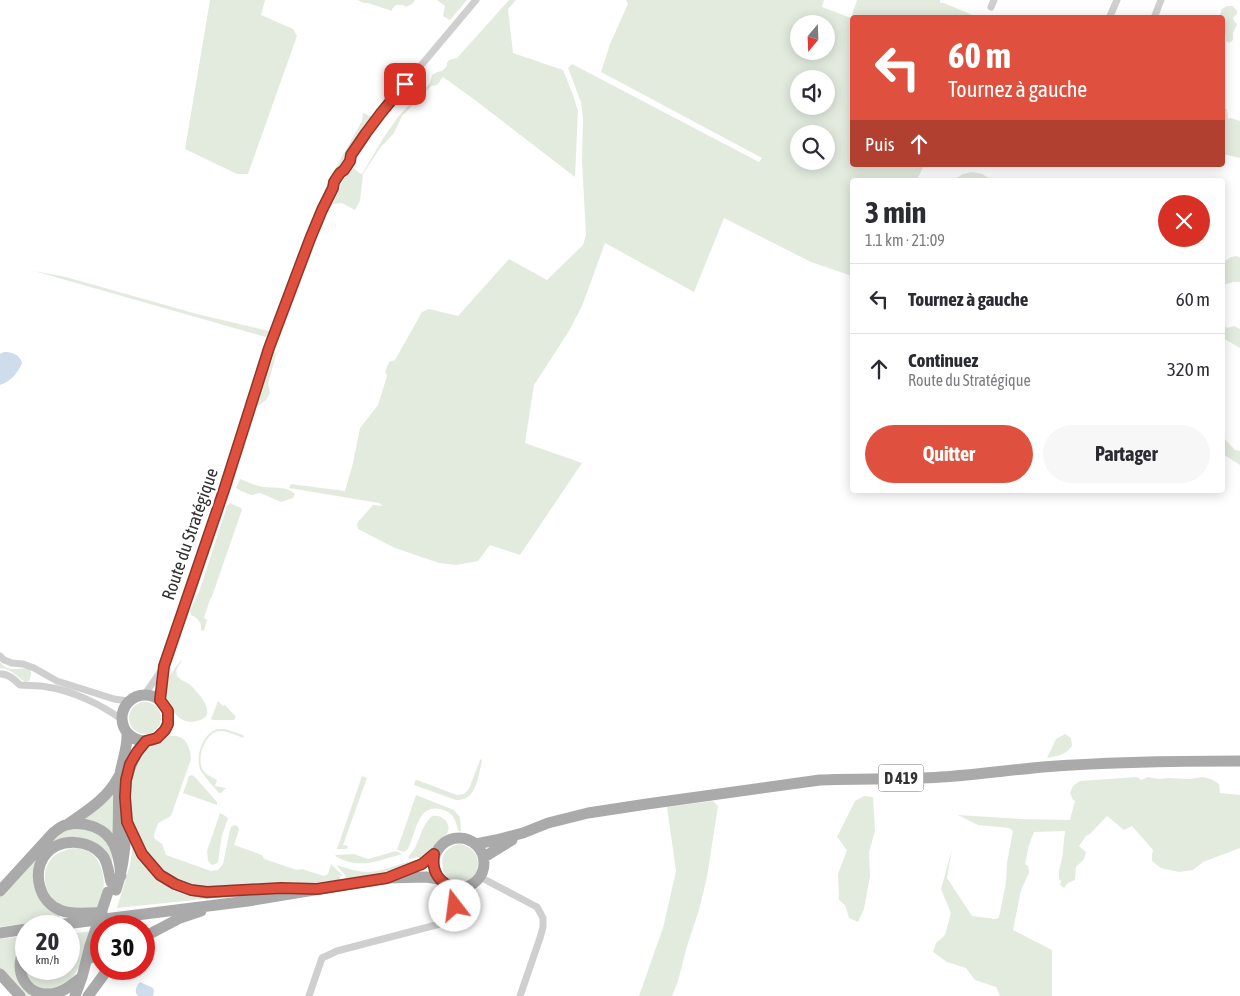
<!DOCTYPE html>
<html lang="fr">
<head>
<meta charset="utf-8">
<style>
  :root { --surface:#fff; --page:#f7f7f7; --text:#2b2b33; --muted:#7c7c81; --line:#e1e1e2; --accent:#df513e }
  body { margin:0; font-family:"Asap Condensed",sans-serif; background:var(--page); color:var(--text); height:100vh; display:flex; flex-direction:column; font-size:19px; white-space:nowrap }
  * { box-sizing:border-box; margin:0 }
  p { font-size:16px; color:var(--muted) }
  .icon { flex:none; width:28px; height:28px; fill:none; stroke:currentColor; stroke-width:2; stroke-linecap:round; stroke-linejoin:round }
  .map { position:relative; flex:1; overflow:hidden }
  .side { position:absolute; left:850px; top:178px; width:375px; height:315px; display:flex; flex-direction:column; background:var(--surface); border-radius:5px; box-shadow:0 2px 12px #0003 }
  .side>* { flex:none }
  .banner { position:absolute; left:850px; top:15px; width:375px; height:152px; border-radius:5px; box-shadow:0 2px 12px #0003; background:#df513e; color:#fff; overflow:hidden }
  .needle { width:32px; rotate:199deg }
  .fabs { position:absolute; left:790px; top:15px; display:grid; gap:10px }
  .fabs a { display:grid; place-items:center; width:45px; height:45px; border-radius:50%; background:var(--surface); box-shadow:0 2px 12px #0003; font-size:25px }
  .speed { position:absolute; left:15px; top:915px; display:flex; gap:10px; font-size:25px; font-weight:700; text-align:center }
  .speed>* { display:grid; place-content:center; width:65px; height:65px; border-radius:50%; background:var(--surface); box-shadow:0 2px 12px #0003; line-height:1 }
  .speed small { font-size:12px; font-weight:400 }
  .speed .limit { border:8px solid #d22; background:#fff; color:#111 }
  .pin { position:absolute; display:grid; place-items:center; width:42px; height:42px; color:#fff; margin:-21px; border-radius:10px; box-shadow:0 2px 8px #0006 }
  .me { position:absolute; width:55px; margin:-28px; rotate:345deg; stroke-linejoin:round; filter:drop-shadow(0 0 4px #0008) }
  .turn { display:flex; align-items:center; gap:18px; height:105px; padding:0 15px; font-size:22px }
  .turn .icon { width:65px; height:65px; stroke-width:2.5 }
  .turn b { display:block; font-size:35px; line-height:42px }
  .then { display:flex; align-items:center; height:48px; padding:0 15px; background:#0003; gap:10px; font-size:19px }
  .round { display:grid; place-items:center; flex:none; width:52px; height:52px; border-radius:26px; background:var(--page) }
  .overview { display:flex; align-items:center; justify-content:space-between; height:85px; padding:0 15px }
  h1 { font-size:30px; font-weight:700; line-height:38px }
  .primary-button { display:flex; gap:10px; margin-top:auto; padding:10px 15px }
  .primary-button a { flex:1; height:58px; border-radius:30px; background:var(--accent); color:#fff; font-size:20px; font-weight:700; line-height:58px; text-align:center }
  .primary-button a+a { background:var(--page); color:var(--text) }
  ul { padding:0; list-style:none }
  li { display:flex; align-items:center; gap:15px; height:70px; padding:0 15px; border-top:1px solid var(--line) }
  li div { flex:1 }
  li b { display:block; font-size:19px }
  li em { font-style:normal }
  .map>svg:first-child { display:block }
  .green { fill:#e3ebdf; fill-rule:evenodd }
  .water { fill:#cfdcec }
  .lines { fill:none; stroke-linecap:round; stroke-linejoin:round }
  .minor { stroke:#cfcfcf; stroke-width:7 }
  .primary { stroke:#aaa; stroke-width:11 }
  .primary-bridge { stroke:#aaa; stroke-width:11 }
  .route-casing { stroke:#913528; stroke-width:12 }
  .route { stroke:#df513e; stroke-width:9 }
  .labels { text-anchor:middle; stroke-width:5; stroke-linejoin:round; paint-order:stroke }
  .shield { fill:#fff; stroke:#707070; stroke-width:1 }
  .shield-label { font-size:16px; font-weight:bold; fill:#323232 }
  .street-label { font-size:18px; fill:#323232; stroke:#fff }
</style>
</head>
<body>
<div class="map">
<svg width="1240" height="996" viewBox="0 0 1240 996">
  <rect width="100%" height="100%" fill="#fff"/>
  <path class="green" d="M210,0h55l-4,15 32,14 4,7 -49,138h-11l-52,-25z
    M357,0h58l-3,4 -6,3 -3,-2h-7l-4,4v2l-24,-8h-4z
    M437,0h30l-17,20 -7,-4 2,-10z
    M509,0h7l-8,9 5,44 50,17 10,25 5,16 -3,66 -100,-77 -32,-23 -6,8 -6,1 -29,30 -8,17 -14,15 -17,26 -3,27 -5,9 -13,-7 -9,1 10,-23 9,-15 7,7 3,1 22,-37 14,-20 32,-34 2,-8 5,-3 5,-1 5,-5v-3l2,-3 8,-2z
    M626,0h198l-2,7 29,11 6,-18h83v3h4l33,14 -125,1v147h72l-7,15h-65v96l-41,-14 -87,-44 -30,74 -89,-49 -23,63 -13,25 -35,54 -9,58 57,20 -62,92 -30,-10 -12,16 -22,4 -17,-2 -44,-15 -37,-19 -1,-4 1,-3 15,-17 10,1 -4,-3 -90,-15 2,-4 54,7 8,-28 7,-35 18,-23 9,-29 -2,-4 4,-10 6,-2 27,-48 7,-3 29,7 51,-57 38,21 36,-35 3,-10 -4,-74 1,-43 -2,-16 -13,-34 4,-4 187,98 3,-4 -161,-86 9,-28 18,-40zM799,24h27v27h-27zM799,79h27v27h-27zM799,134h27v27h-27z
    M1227,6h6l4,5v3l-4,4 1,3 3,3c-1,3 -3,6 -4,9 0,5 2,7 -4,10l-3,-2c1,-9 -4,-14 -4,-23l-3,-1 3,-8z
    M1223,108l4,1 1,10 3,-1 9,3v37l-17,-4z
    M363,113l9,4 -33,51 -13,23h-2l12,-24 26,-46z
    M972,172l10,2 10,6h-39l10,-6z
    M1236,256l4,1v25h-7l-10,3v-23l8,-5z
    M34,271l32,6 131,37 72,17v7z
    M1223,325l4,3 7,-2 6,3v19l-17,-10z
    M278,348l-10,36 2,9 -4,7 -9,7c1,-20 13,-41 21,-59z
    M1223,437l12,13 5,1v14l-17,-11z
    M240,479c8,3 16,7 24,8 10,1 23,-1 31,7l-2,4 -12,4 -21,-9 -9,2 -10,-4 -5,-3z
    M230,503l11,5 1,2 -31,89h-1l-5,16 -1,3 3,2 -3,11 -3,-1c1,-7 -3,-12 -10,-15l-1,-4 10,-22 27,-83z
    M182,660v1c-3,4 -7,9 -5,14 1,4 8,6 12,9 7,6 23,23 17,32 -3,4 -9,5 -14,6 -16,0 -23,-17 -28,-29 3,-13 8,-24 18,-33z
    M0,662c3,4 6,6 11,7 9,1 26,-6 18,12l-4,1c-9,-6 -13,-13 -25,-14z
    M218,701l5,5 2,-1 11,12 -2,2 1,1h-22l-2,-1z
    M129 718a16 16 0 1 1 32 0a16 16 0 1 1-32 0Z
    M218,729h7l18,6 1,3c-7,-2 -16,-7 -23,-7 -15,-1 -24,26 -19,37 3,7 10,9 15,12l-2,6 11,2 -5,5h-2c-6,-7 -13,-14 -18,-22 -7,-13 2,-39 17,-42z
    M1065,734l6,4 1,8c-7,9 -14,10 -25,12l9,-19z
    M169,736c16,-2 21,9 22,23l-20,57 -13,7 -4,12v3l8,6 4,11 45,16 7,-1 5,-6 7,-34 1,-3 4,-2 3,2 1,3 -5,15 28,10 2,4 33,11 5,-1 22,7 4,-2 3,-10 12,12h-3v4l-58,6 -86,2 -32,-14 -17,-19 -17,-37 -1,-32 4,-18 16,-22 8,-2z
    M481,759l1,2c-4,15 -5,40 -26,39l-42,-15 1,-4 2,-1 40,15 7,-1 5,-5 11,-29z
    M192,775l3,2 22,25v3l-34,-12 6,-17z
    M362,776l5,2 -24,67 5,1 -1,3h-10z
    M1137,777l4,3 7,-3 11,2 9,-1 22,1 12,-2 9,2 8,5 1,9 20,2v53l-37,14 -10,8 -14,2 -18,-4 -9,-7v-6l1,-5 -21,-24 -8,4 -17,-14 -17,18 -4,2 -7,10 7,6 -2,7 -8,8 -1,13 -7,3 -4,5 -4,-3 1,-4 -2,-2v-8l3,-12 3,-28 -31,1 -5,13 -4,19 3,2 1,7 -8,17 -8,40 39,20v46h-52l-4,-9 -21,-7 -9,-12 -19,-6 -14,-10 3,-9 9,-8 6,-22 -10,-24 11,-40 -5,29 25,38 24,3 3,-2 7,-34 1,-20 6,-32 -4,-3 -31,-3 -20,-10 63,4 49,1 5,-19 -2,-1 -3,-7 3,-7 7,-5z
    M115,792l1,43 -17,-11 -14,-6z
    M416,795l38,15 6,7 1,14h-3c-2,-10 -4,-18 -15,-21 -25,-9 -27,23 -35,39l-4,3 -7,-2z
    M864,796l9,1 2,34 -6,21 1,24 -6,33 -6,13 -9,-4 -4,-13 -6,-5 -1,-26 9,-24 -10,-13 18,-36z
    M713,801l5,5 -11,71 -8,33 -12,36 -9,35 -6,15h-33l24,-68 13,-57 -9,-64z
    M220,813l7,4 1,2 -6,16 -4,27 -2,2 -4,1 -4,-4 -1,-10z
    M432,816c5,-1 10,0 14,5 7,10 -2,17 -9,23 -5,5 -9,10 -14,15l-6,-2 -7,2 -2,-2c12,-11 11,-29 24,-41z
    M72,827l17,2 11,5 13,17 -1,13 -44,-24 -32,32 24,43v3l-60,9v-32c22,-24 42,-52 72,-68z
    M130,835l29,43 74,18 -116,12 13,-43 2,-13z
    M459,844c32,5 19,47 -6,37 -4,-2 -8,-4 -9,-8 -2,-4 -1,-10 -2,-15 3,-8 9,-12 17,-14z
    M73,848c5,1 11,1 15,3 6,3 8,7 11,12 8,16 5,29 -1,46 -8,0 -17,2 -24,1 -22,-2 -37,-29 -25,-48 5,-8 15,-12 24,-14z
    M396,851l6,3c-25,7 -43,16 -67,2l1,-1 18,-1 14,5z
    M418,860c-19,11 -50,15 -72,19l-1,-4 -9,-10c11,3 21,7 31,7 17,0 34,-10 51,-12z
    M92,931c-6,15 -11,39 -23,50 -2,3 -10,8 -13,8 -10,3 -23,-2 -28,-11 -4,-7 -2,-16 -2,-23v14h43v-35z
    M26,936v6l-10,19 19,35h-10l-25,-26v-31z"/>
  <path class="water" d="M4,352c7,0 16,2 18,11 -4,10 -12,19 -22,22v-31z
    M140,982l13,6 1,3 -1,5h-15c-4,-4 -2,-10 2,-14z"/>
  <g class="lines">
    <path class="minor" d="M991,7l3,-7
      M1110,16l7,-16
      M1154,18l7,-18
      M0,656l4,4 8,3 11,1 11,4 23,13 57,18 14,2
      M0,674c8,-1 15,6 20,11 9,1 18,0 27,2 24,3 55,18 74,32
      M145,694l18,-26
      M160,700l5,-34 59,-176 45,-142 47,-124 17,-36 1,-6 6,-9 4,-3 5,-9 2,-6 30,-42 95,-113
      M480,877l57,30 6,11v9l-3,11 -20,58
      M309,996l13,-38 15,-7 103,-27 9,-4 6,-13 1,-19"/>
    <path class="primary" d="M122 718a23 23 0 1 1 46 0a23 23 0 1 1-46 0Z
      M127,778c4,-16 9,-24 19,-37
      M127,822l15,32 18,21 15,9 16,6 16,3 77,-5
      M68,824c20,-14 39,-25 51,-48
      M434 863a25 25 0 1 1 50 0a25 25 0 1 1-50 0Z
      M476,844l20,-4 27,-7 25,-10 40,-10 59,-9 173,-24c40,-2 81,0 121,-3 34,-2 68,-7 102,-10 66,-5 131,-6 197,-6
      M117,852c2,-23 1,-46 2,-70 1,-17 9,-32 8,-49
      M484,857l28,-17
      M393,876l29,-12 13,-11
      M116,890c7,-20 9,-37 10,-59
      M0,891l53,-58c4,-3 8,-7 13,-8 18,-5 40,3 48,20 5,10 6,20 7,31
      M102,913c-14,-1 -29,3 -42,-3 -21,-8 -28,-37 -15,-55 14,-18 45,-16 58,1 5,7 6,18 8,26
      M49,926l199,-25 139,-23 39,-1 13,2
      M0,933l26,-4
      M144,937l36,-19 21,-7
      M26,947c-14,21 -2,49 25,47 12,-1 22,-10 31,-17l8,-31
      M91,958l10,-23
      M0,974l20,22
      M75,996l7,-19
      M88,996l20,-27"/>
    <path class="primary-bridge" d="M90,946l18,-54"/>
  </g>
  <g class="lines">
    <defs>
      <path id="route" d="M405,84l-24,29 -15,20 -15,22 -1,6 -6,9 -4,3 -6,9 -1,6 -11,22 -12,29 -41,109 -45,142 -60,176 -4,34 8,11v13l-3,6 -8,8 -11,3 -9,11 -7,12 -4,16 -1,17 2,25 15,32 18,21 15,9 16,6 16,2 74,-4 36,1 70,-11 35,-14 12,-10c-3,17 5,30 22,34l-1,18"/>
    </defs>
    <use href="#route" class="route-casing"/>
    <use href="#route" class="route"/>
  </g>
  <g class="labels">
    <rect class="shield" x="878.5" y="764.5" width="45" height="27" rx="4"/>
    <g class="shield-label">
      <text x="901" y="784">D 419</text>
    </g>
    <g class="street-label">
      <text transform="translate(190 534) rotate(-71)" y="6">Route du Stratégique</text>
    </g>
  </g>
</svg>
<div class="fabs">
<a><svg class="needle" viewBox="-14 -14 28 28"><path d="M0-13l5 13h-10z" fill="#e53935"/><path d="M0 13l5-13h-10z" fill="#7c7c81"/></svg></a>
<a><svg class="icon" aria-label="sound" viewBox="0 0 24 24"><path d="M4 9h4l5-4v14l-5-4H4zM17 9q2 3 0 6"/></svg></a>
<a><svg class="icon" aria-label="search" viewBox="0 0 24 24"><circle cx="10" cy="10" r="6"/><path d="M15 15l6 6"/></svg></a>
</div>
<div class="speed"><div>20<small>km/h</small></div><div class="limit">30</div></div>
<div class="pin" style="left:405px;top:84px;background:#d93025"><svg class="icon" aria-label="arrive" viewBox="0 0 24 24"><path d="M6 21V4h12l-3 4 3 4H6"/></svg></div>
<svg class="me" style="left:455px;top:906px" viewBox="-20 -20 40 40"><circle r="19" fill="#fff"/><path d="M0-13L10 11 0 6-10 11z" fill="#df513e"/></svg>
<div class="banner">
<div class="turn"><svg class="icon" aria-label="left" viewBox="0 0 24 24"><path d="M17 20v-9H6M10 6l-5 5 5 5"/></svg><div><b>60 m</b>Tournez à gauche</div></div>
<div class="then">Puis<svg class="icon" aria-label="ahead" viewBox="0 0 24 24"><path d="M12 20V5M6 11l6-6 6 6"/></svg></div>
</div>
<section class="side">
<div class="overview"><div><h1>3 min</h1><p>1.1 km · 21:09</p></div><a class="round" style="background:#d93025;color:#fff"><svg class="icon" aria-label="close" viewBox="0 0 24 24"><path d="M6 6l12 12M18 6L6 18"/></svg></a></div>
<ul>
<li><svg class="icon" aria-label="left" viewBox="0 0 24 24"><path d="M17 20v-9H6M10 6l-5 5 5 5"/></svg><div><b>Tournez à gauche</b></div><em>60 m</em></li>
<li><svg class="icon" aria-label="ahead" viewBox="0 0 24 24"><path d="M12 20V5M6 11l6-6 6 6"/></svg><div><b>Continuez</b><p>Route du Stratégique</p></div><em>320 m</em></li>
</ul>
<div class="primary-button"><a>Quitter</a><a>Partager</a></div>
</section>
</div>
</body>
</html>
